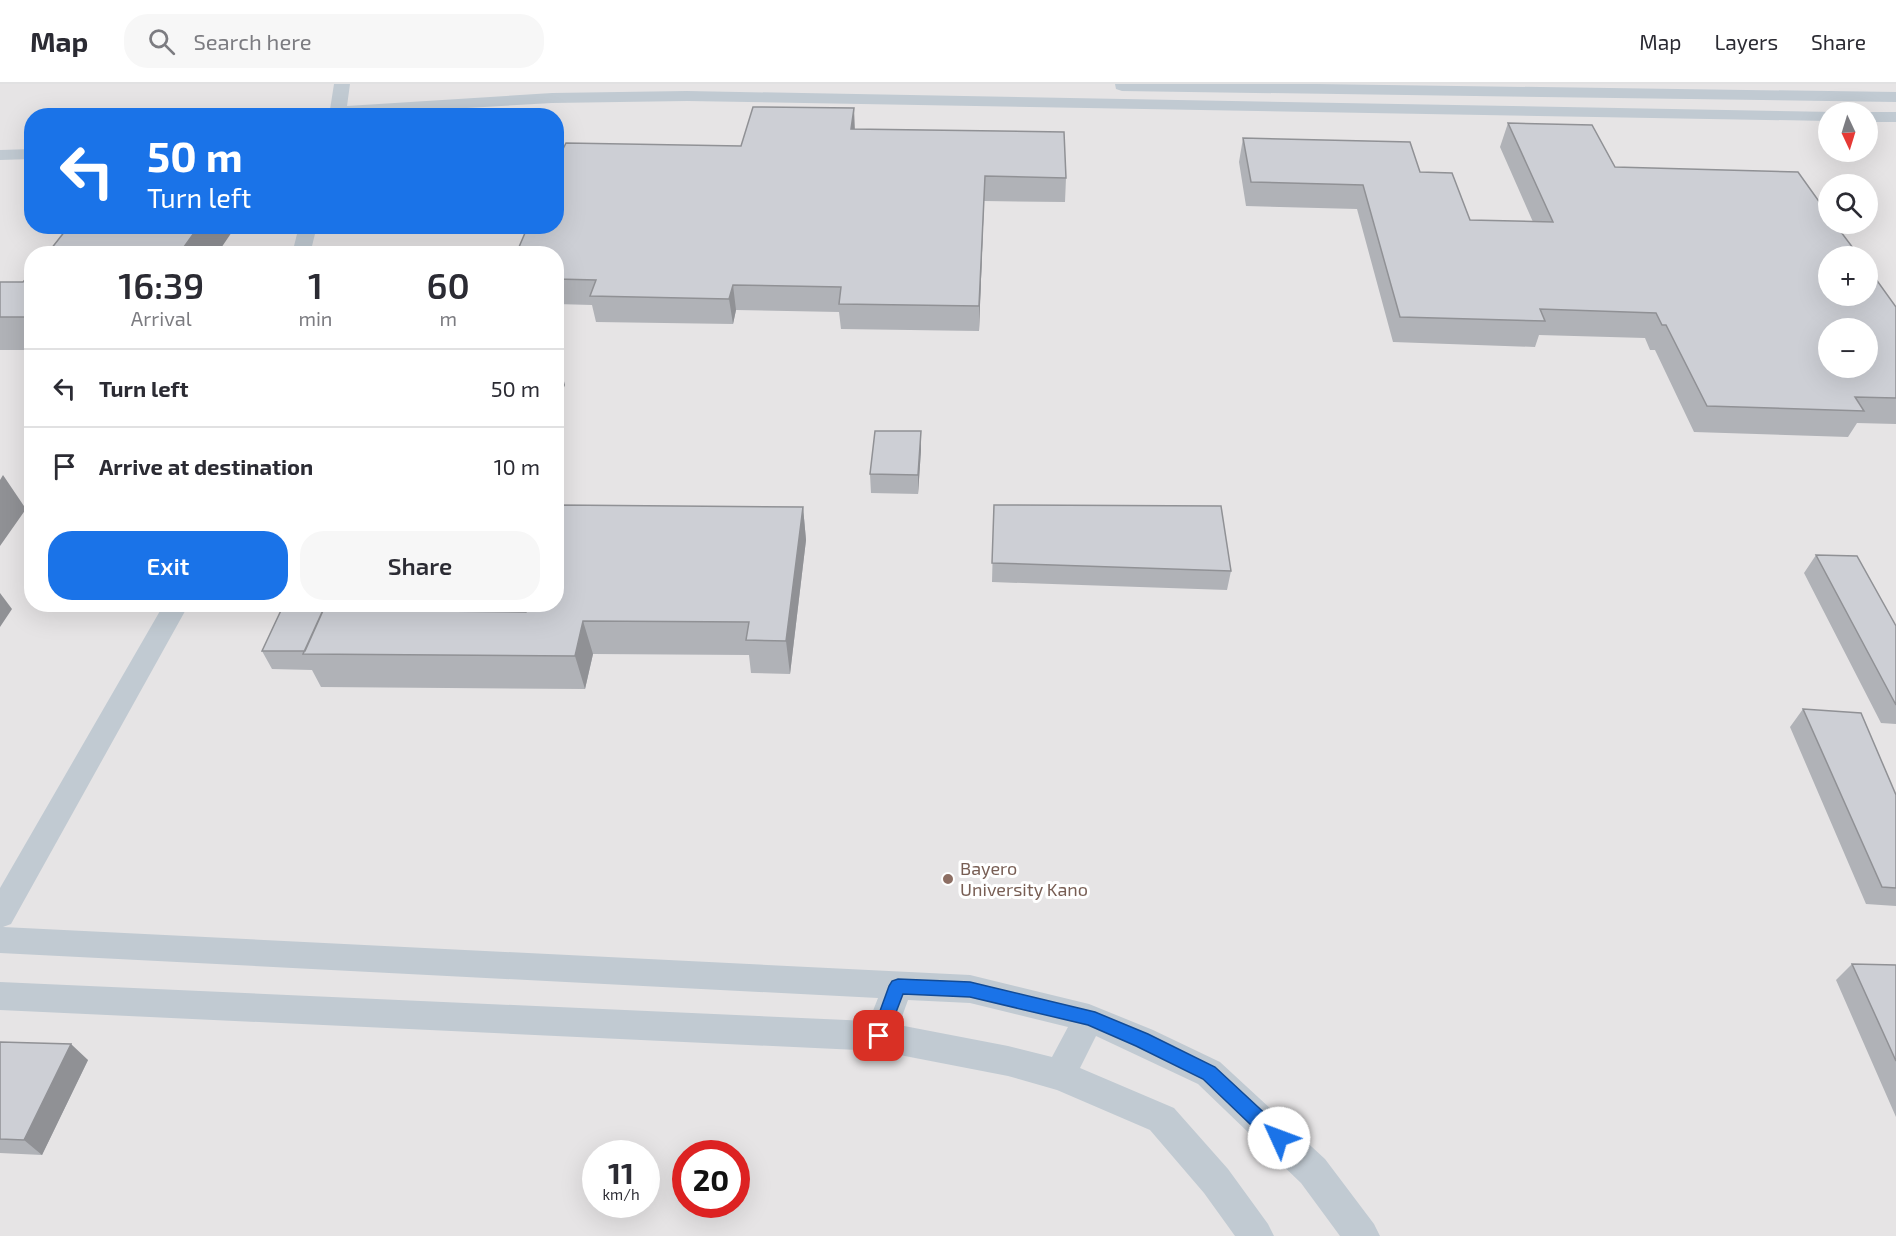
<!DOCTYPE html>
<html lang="en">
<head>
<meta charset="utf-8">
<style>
  :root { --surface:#fff; --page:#f7f7f7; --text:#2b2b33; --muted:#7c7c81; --line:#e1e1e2; --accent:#1a73e8 }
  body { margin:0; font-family:"Exo 2",sans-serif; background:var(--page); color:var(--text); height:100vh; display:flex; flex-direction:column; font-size:22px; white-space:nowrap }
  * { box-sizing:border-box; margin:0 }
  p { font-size:20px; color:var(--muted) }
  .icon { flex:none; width:33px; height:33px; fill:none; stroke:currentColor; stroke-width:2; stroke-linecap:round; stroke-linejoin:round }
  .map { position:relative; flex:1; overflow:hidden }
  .details { position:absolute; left:24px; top:162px; width:540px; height:366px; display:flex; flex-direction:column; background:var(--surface); border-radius:24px; box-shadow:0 6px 24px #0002 }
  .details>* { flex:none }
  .guide { position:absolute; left:24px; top:24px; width:540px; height:126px; border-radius:24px; box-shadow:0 6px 24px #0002; background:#1a73e8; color:#fff; overflow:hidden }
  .needle { width:39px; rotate:176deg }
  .controls { position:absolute; left:1818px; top:18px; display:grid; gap:12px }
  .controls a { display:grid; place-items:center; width:60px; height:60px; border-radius:50%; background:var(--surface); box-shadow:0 6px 24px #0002; font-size:30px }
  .speed { position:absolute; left:582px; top:1056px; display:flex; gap:12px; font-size:30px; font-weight:700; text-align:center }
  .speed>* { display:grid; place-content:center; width:78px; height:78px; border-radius:50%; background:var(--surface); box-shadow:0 6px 24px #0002; line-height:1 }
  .speed small { font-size:15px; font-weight:400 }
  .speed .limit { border:9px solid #d22; background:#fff; color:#111 }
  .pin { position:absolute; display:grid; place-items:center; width:51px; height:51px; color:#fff; margin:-26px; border-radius:12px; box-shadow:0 3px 9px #0006 }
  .me { position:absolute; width:66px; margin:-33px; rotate:313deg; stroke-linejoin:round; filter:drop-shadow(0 0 4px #0008) }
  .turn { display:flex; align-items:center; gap:21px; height:126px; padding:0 24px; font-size:27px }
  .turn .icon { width:78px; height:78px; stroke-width:2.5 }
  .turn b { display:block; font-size:42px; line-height:51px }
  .eta { display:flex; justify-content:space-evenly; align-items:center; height:102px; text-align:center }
  .eta b { font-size:36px; font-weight:600; line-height:42px }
  .button { display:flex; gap:12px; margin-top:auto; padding:12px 24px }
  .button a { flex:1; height:69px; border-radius:24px; background:var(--accent); color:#fff; font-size:24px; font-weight:600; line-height:69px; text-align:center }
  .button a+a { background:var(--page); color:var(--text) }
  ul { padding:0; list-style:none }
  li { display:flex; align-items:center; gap:18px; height:78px; padding:0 24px; border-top:2px solid var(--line) }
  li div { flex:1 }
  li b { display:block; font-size:22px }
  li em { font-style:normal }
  header { display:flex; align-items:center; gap:36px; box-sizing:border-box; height:84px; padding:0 30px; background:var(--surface); border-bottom:2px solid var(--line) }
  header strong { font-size:28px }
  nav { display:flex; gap:33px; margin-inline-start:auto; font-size:21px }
  .search { width:420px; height:54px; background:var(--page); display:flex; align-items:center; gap:15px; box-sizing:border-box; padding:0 21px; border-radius:24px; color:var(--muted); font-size:22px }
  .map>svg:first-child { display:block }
  .education { fill:#e6e4e5; fill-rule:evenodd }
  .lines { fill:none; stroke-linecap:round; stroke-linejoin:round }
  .lane { fill:#c1cad2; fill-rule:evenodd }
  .wall { fill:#b0b2b7 }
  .shaded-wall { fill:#909195 }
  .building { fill:#cdcfd5; stroke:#909195; stroke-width:1.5; fill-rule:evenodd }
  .route { fill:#1a73e8; stroke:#114b97; stroke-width:1.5 }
  .education-dot { fill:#8d6e63; stroke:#fff; stroke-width:2 }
  .labels { text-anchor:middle; stroke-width:6; stroke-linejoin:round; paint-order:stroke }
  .education-label { font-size:18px; fill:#785e54; stroke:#fff; text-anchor:start }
</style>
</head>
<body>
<header>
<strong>Map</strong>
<div class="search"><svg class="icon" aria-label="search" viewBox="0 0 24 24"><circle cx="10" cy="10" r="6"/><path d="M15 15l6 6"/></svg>Search here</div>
<nav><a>Map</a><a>Layers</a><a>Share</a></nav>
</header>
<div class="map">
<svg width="1896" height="1152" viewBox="0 0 1896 1152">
  <rect width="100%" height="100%" fill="#f5f3f3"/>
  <path class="education" d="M0,0h1896v1152h-1896zM1828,28h40v40h-40zM32,32h524v110h-524zM1828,100h40v40h-40zM32,170h524v350h-524zM1828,172h40v40h-40zM1828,244h40v40h-40zM596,1070h50v50h-50zM686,1070h50v50h-50z"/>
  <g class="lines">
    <path class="lane" d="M334,0h16l-3,22 205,-13 135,-2 1147,21h-6v9l-1141,-20 -135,2 -223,13z
      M1115,0h202l579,8v10l-774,-11 -6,-2z
      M1866,28h30v10h-28z
      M32,65v10l-32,1v-10z
      M299,142h18l-7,28h-18z
      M164,520h25l-178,320 -8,3 967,48 119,29 64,26 67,32 105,97 49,65 6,12h-40l-39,-53 -103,-99 -102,-48 -16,32 94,40 54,61 40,55 6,12h-39l-31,-43 -54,-63 -93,-40 -49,-14 -129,-25 -879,-41v-28l869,39 9,-23 -878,-45v-65zM908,916l62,3 98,24 -16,30 -44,-11 -109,-21z"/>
  </g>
  <path class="wall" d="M1508,39l107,44 281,140v117l-39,-1 -9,14 -154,-5 -39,-82h-5l-5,-12 -106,-3 -4,12 -142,-5 -36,-133 -111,-3 -7,-44 4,-24 177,34 50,48 63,2 -33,-75z
    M855,45l211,49 -1,24 -81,-1 -5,130 -138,-2 -2,-17 -103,-2 -3,14 -137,-2 -4,-17 -36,-1v-50l185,-108z
    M32,188v78h-32v-68h23z
    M921,366l-3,44 -47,-1 -1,-19z
    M994,421l237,66 -4,19 -235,-8z
    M803,423l3,33 -16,134 -39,-1 -2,-18 -156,-1 -8,35 -264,-2 -9,-17 -40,-1 -10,-18 22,-47h59l-3,6 186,2z
    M1816,471l80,71v98l-15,-1 -77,-150z
    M1803,625l93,86v111l-30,-2 -76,-177z
    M1852,880l44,1v152l-60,-137z
    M0,958l88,18 -46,95 -42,-2z"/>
  <path class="shaded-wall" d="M854,24l1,24 -4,-3z
    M985,92l-1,25 -5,130v-25z
    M199,142h37l-19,28h-38z
    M733,201l3,25 -3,14 -4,-25z
    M560,282l5,19 -9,22v-31z
    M921,347v19l-3,44v-19z
    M3,391l23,34 -26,37v-66z
    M803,423l3,33 -16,134 -4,-33z
    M0,509l12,16 -12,18z
    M326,520h17l-21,50h-15z
    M583,537l10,33 -8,35 -10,-33z
    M71,960l17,16 -46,95 -18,-15z"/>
  <path class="building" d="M753,23l101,1 -3,21 213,3 2,46 -81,-2 -6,130 -140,-2 2,-17 -108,-2 -4,14 -139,-3 6,-16 -40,-1v-25h-40l12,-28h28v-63l10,-20 175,3z
    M1508,39l84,2 23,42 183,5 30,42v10h7l24,32h-31v40h40v-28l28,39v91l-41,-1 9,14 -157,-5 -41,-81h-4l-6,-12 -116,-4 5,12 -145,-4 -37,-132 -112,-3 -8,-44 167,4 10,30 32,1 18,47 83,2zM1828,244h40v40h-40z
    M69,142h130l-20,28h-132z
    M32,188v45h-32v-35h23z
    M556,282h4l-4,10z
    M875,347h46l-3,44 -48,-1z
    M558,421l245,2 -17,134 -40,-1 3,-18 -166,-1 -8,35 -272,-2 20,-44 203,2 2,-8h28v-92z
    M994,421l227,1 10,65 -239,-8z
    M1816,471l41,1 39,70v79z
    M284,520h42l-21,47h-43z
    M1803,625l58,4 35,82v93l-14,-1z
    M1852,880l44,1v96z
    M0,958l71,2 -47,96 -24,-1z"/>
  <path class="route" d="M898,895l72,3 125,30 53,22 67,33 70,65 3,6 -3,7 -6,2 -7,-2 -69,-66 -67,-33 -48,-21 -118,-28 -67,-3 -18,47 -6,2 -6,-2 -2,-5 18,-50 3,-5z"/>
  <circle class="education-dot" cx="948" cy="795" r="6"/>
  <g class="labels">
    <g class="education-label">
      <text x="960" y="791">Bayero<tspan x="960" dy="21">University Kano</tspan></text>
    </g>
  </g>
</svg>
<div class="controls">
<a><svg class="needle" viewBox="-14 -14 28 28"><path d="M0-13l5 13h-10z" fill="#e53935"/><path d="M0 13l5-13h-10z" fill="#7c7c81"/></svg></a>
<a><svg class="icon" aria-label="search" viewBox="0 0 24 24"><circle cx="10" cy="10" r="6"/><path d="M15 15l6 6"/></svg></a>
<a>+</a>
<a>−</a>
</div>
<div class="speed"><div>11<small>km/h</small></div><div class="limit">20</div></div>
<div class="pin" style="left:879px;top:952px;background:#d93025"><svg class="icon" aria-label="arrive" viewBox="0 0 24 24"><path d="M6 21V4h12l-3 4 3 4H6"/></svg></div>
<svg class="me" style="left:1279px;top:1054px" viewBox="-20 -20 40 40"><circle r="19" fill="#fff"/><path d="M0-13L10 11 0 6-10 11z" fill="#1a73e8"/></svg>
<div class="guide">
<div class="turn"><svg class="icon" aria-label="left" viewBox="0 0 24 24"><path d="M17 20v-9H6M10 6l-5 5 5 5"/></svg><div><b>50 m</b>Turn left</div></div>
</div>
<section class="details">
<div class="eta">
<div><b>16:39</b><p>Arrival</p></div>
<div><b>1</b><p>min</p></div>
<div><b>60</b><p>m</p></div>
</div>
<ul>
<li><svg class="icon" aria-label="left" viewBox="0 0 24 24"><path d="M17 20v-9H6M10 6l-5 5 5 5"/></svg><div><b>Turn left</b></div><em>50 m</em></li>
<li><svg class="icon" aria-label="arrive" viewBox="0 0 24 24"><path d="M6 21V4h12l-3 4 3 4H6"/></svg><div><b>Arrive at destination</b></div><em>10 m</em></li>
</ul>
<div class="button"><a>Exit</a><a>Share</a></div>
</section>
</div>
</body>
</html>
